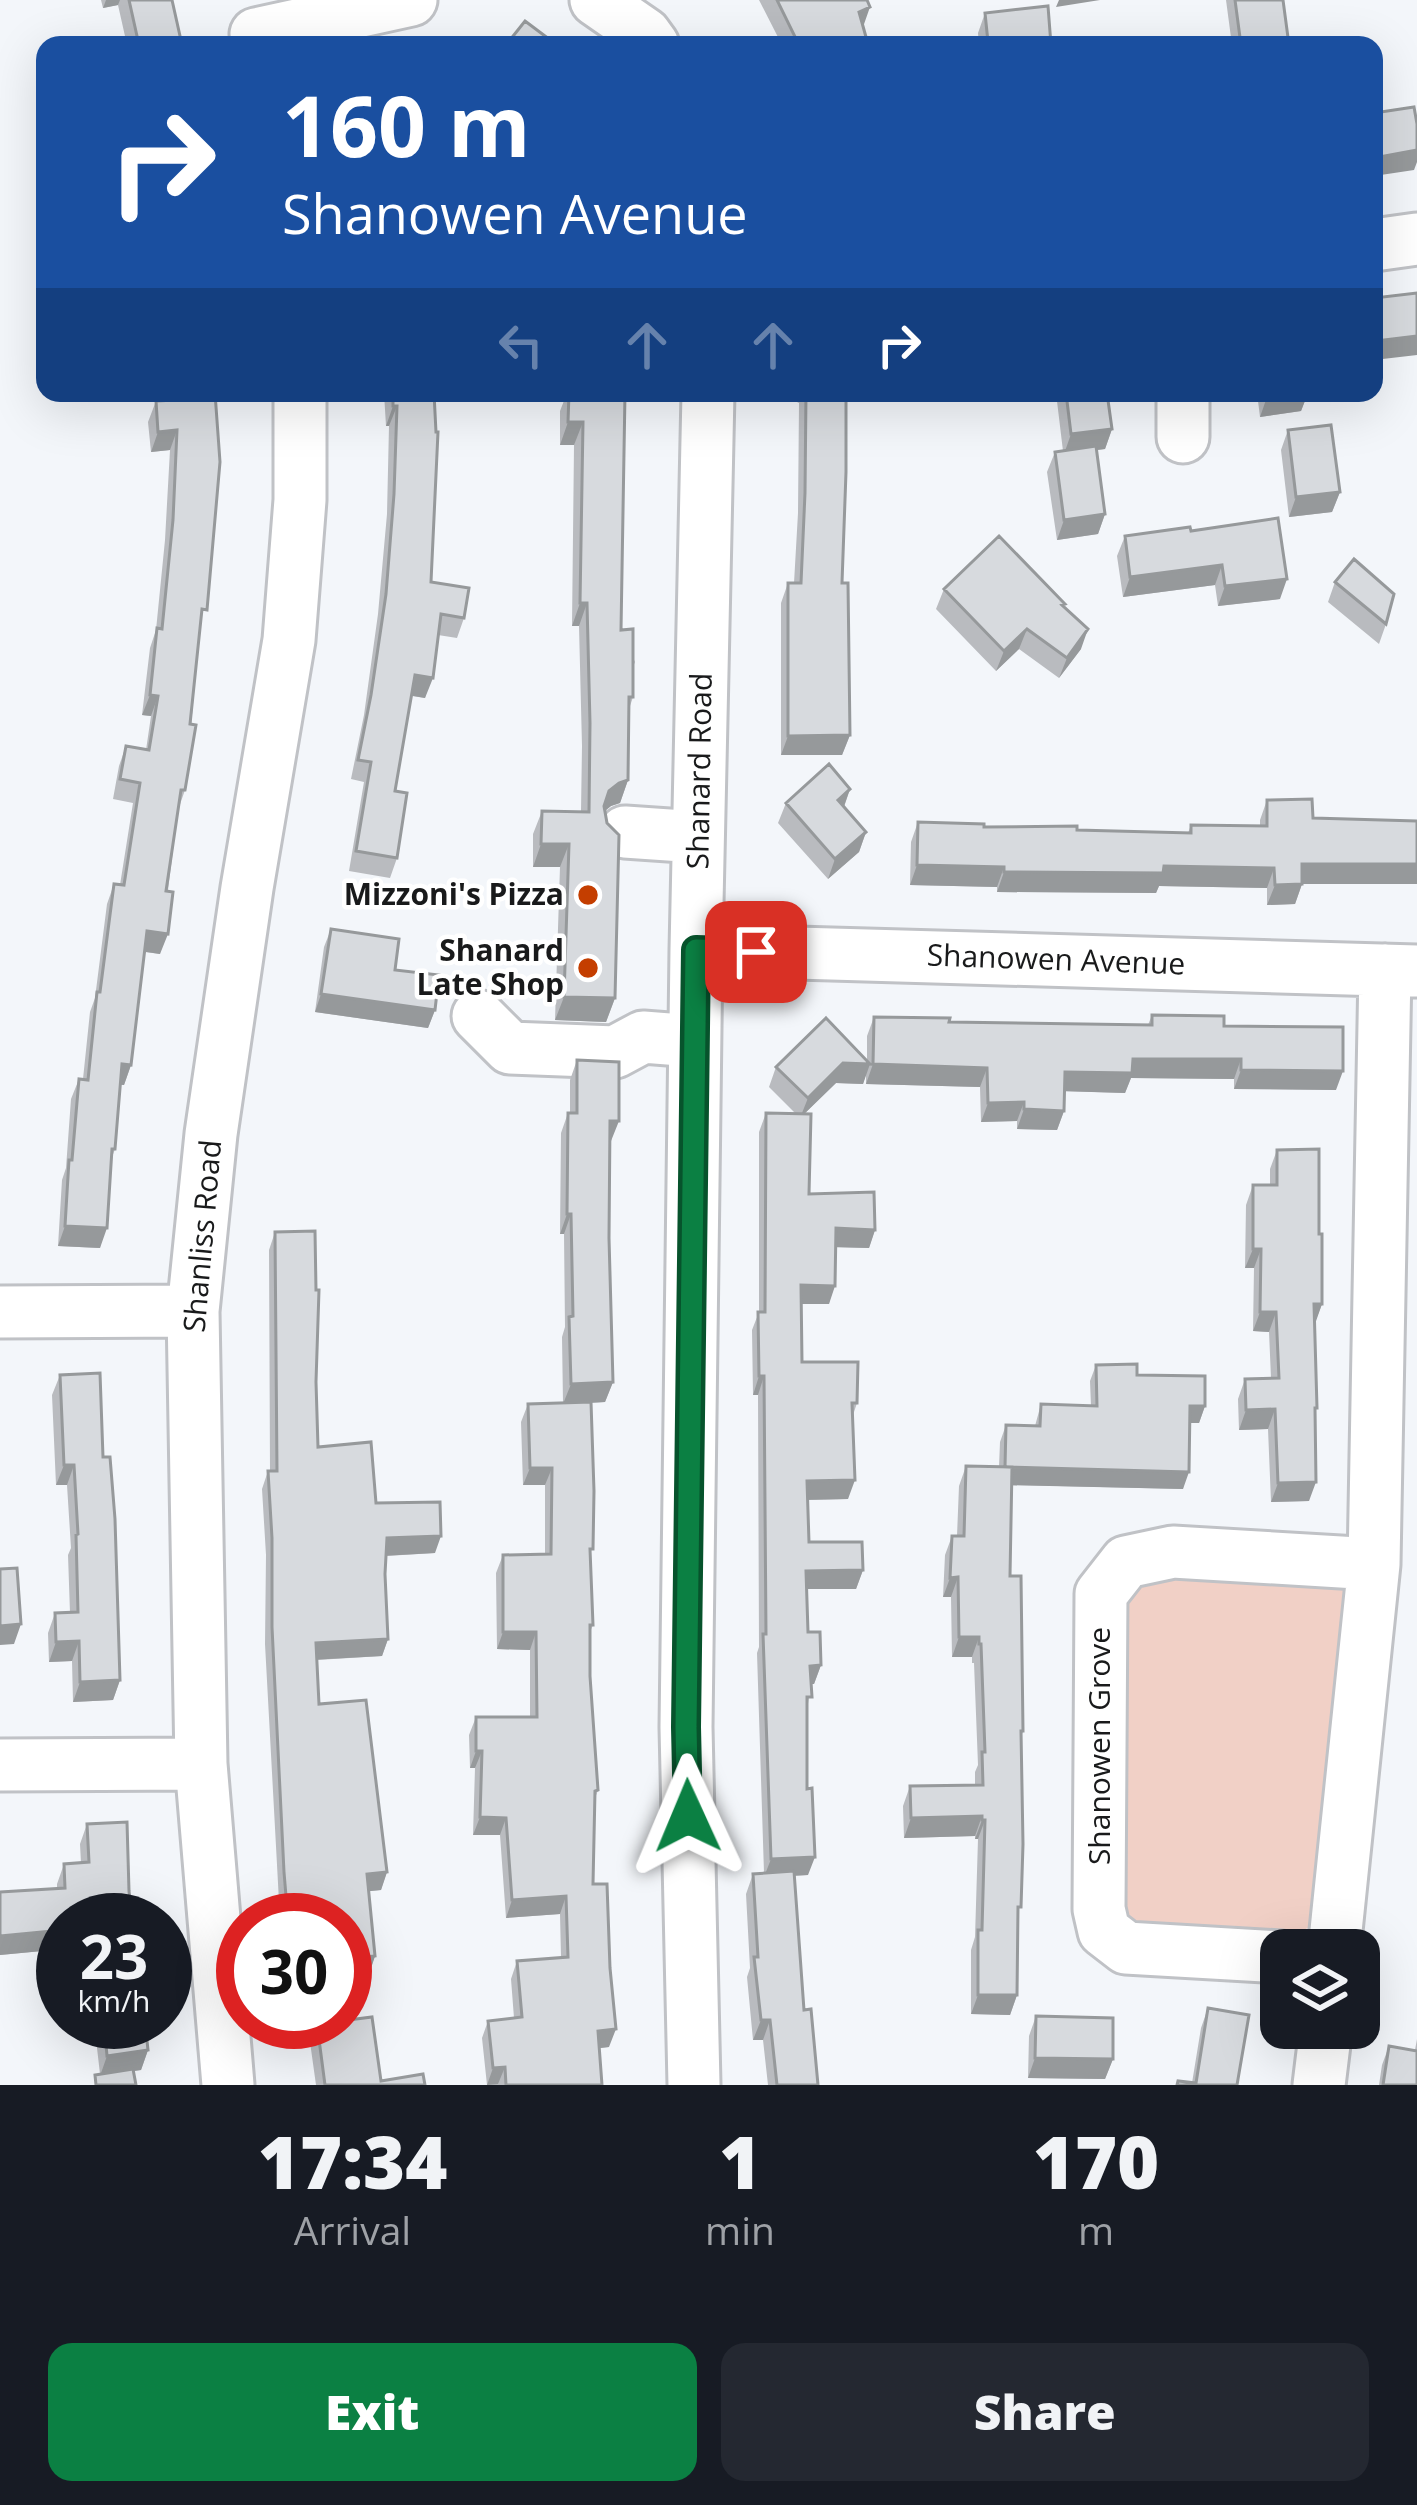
<!DOCTYPE html>
<html lang="en">
<head>
<meta charset="utf-8">
<style>
  :root { --surface:#171b24; --page:#242831; --text:#f1f3f6; --muted:#9ea1a6; --accent:#0b8043 }
  body { margin:0; font-family:"Open Sans",sans-serif; background:var(--page); color:var(--text); height:100vh; display:flex; flex-direction:column; font-size:45px; white-space:nowrap }
  * { box-sizing:border-box; margin:0 }
  p { font-size:39px; color:var(--muted) }
  .icon { flex:none; width:66px; height:66px; fill:none; stroke:currentColor; stroke-width:2; stroke-linecap:round; stroke-linejoin:round }
  .map { position:relative; height:2085px; overflow:hidden }
  .sheet { display:flex; flex-direction:column; background:var(--surface); flex:1 }
  .sheet>* { flex:none }
  .guide { position:absolute; left:36px; top:36px; width:1347px; height:366px; border-radius:24px; box-shadow:0 12px 48px #0002; background:#1a4fa0; color:#fff; overflow:hidden }
  .fabs { position:absolute; left:1260px; top:1929px; display:grid; gap:24px }
  .fabs a { display:grid; place-items:center; width:120px; height:120px; border-radius:24px; background:var(--surface); box-shadow:0 12px 48px #0002; font-size:60px }
  .speed { position:absolute; left:36px; top:1893px; display:flex; gap:24px; font-size:60px; font-weight:700; text-align:center }
  .speed>* { display:grid; place-content:center; width:156px; height:156px; border-radius:50%; background:var(--surface); box-shadow:0 12px 48px #0002; line-height:1 }
  .speed small { font-size:30px; font-weight:400 }
  .speed .limit { border:18px solid #d22; background:#fff; color:#111 }
  .pin { position:absolute; display:grid; place-items:center; width:102px; height:102px; color:#fff; margin:-51px; border-radius:24px; box-shadow:0 6px 18px #0006 }
  .me { position:absolute; width:132px; margin:-66px; rotate:359deg; stroke-linejoin:round; filter:drop-shadow(0 0 9px #0008) }
  .turn { display:flex; align-items:center; gap:42px; height:252px; padding:0 48px; font-size:54px }
  .turn .icon { width:156px; height:156px; stroke-width:2.5 }
  .turn b { display:block; font-size:84px; line-height:102px }
  .lanes { display:flex; align-items:center; height:114px; padding:0 48px; background:#0003; justify-content:center; gap:60px; direction:ltr }
  .lanes .off { opacity:.35 }
  .eta { display:flex; justify-content:space-evenly; align-items:center; height:204px; text-align:center }
  .eta b { font-size:72px; font-weight:800; line-height:84px }
  .cta { display:flex; gap:24px; margin-top:auto; padding:24px 48px }
  .cta a { flex:1; height:138px; border-radius:24px; background:var(--accent); color:#fff; font-size:48px; font-weight:800; line-height:138px; text-align:center }
  .cta a+a { background:var(--page); color:var(--text) }
  .map>svg:first-child { display:block }
  .green { fill:#f1d0c6 }
  .lines { fill:none; stroke-linecap:round; stroke-linejoin:round }
  .minor-casing { stroke:#c0c2c6; stroke-width:57 }
  .minor { stroke:#fff; stroke-width:51 }
  .wall { fill:#b9bbbf }
  .shaded-wall { fill:#96999b }
  .building { fill:#d7dade; stroke:#96999b; stroke-width:3 }
  .route-casing { stroke:#07532c; stroke-width:30 }
  .route { stroke:#0b8043; stroke-width:21 }
  .poi-dot { fill:#c43e00; stroke:#fff; stroke-width:4.5 }
  .labels { text-anchor:middle; stroke-width:9; stroke-linejoin:round; paint-order:stroke }
  .street-label { font-size:30px; fill:#191a1b; stroke:#fff }
  .poi-label { font-size:30px; font-weight:bold; fill:#191a1b; stroke:#fff; text-anchor:end }
</style>
</head>
<body>
<div class="map">
<svg width="1417" height="2085" viewBox="0 0 1417 2085">
  <rect width="100%" height="100%" fill="#f3f6fa"/>
  <path class="green" d="M1150,1570l189,15 10,11 -33,329 -34,13 -133,-4 -27,-19 -10,-301z"/>
  <g class="lines">
    <defs>
      <path id="minor" d="M596,0l49,34 8,11
        M256,34l155,-34
        M1374,245l43,-6
        M1183,393v44
        M625,832l73,5
        M696,950l721,21
        M478,1016l32,32 105,4 28,-15 51,4
        M0,1312l193,-1
        M0,1765l201,-1
        M1334,1950l40,-386 11,-594
        M1281,1957l-155,-9 -22,-17 -5,-22 2,-315 25,-32 47,-10 201,12
        M228,2085l-27,-321 -8,-453 18,-177 36,-246 42,-248 11,-140v-107
        M694,2085l-8,-358 10,-777 12,-557
        M1319,2085l7,-57"/>
    </defs>
    <use href="#minor" class="minor-casing"/>
    <use href="#minor" class="minor"/>
  </g>
  <path class="wall" d="M101,0h71l10,45h-55l-9,-40 -15,3z
    M759,0h108l-4,26 3,11 -3,8h-81z
    M1226,0h57l6,45h-57z
    M985,13l66,32h-72l-1,-12z
    M165,393h50l-15,236 -15,161 -7,20 -18,144 -15,-2 -14,113 -7,20h-3l-6,64 -4,11 -11,88 -42,-2 4,-66 4,-12 5,-69 8,-20h4l7,-67 5,-14 12,-94 7,-20 6,1 13,-82 -20,-4 6,-33 7,-20 20,4 5,-34 -9,-1 8,-67 6,-18 9,-90 5,-90 -19,2 -3,-30 8,-21h10z
    M384,393h50l-3,189 33,36 -7,20 -19,-3 -13,63 -13,-2 -17,95 2,67 -7,20 -41,-7 15,-89 -13,-3 13,-64 14,-101 9,-100 2,-88h-3z
    M567,393h58l-4,237 14,32 -2,5v30l-4,12 -1,71 -8,23 -9,3 -6,5 10,187 -9,24 -51,-2 5,-153h-27v-33l9,-23 39,1 1,-66 -3,-120h-7l2,-181h-14v-34z
    M797,393h49l-4,190 8,152 -8,20h-61v-152l7,-20h6l4,-70 1,-110 -2,-1z
    M1056,393h51l5,36 -7,20 -8,1 8,64 -7,20 -41,6 -10,-68 8,-20 8,-1z
    M1257,393h51l-7,18 -41,6z
    M1288,430l52,62 -8,20 -43,5 -8,-67z
    M1191,531l89,68 -62,7 -3,-21 -92,12 -6,-41 8,-20z
    M1335,582l51,42 -7,20 -51,-42z
    M944,589l120,18 17,42 -22,29 -40,-29 -23,22 -60,-62z
    M850,789l-6,18 22,25 -7,20 -31,27 -50,-56 8,-20z
    M1267,800l46,18 104,66h-115l-7,20 -28,1v-17l-108,-2 -3,7 -159,-1v-5l-87,-2 1,-43 7,-20 66,5 204,6 3,-8 69,1v-6z
    M331,929l64,41 40,40 -7,18 -113,-16 9,-65z
    M1152,1015l72,11 112,64 -102,-1v-10l-103,-1 -6,15 -61,-2v20l-7,19 -40,-1v-8l-36,1 -1,-35 -114,-3v-10l-3,10 -27,-1 -32,31 5,80 66,36 -6,18 -33,-1 -7,57h-28l1,58 55,41 -4,12 -5,84 -40,1 1,42 54,28 -7,19h-49l1,43 13,33 -7,19h-3l-4,26 1,165 -14,1 10,134 14,75h-50l-5,-45h-10l-6,-63 3,-9 -4,-74 7,-20 11,-1 -7,-220 2,-6 -1,-252h-5l-1,-65 7,-18v-180l7,-19 30,1 -27,-27 7,-20 91,-7v-24l7,-19 75,5 199,3z
    M577,1060l34,81 -2,97 4,144 -8,20 -14,1 -1,155 3,67 -3,7v44l8,114 -4,11 -1,83 16,163 -10,1 3,37h-115l-5,-47 6,-17 26,-3 -3,-39 6,-18 44,-4 -1,-43 -54,4 -6,-83h-27l2,-67h-5l-1,-33 7,-18h54v-67l-33,-1 -1,-76 7,-18 42,-1v-69h-22l-2,-63 7,-18 35,-1 -1,-66 3,-10 -1,-93h-4l1,-101 7,-20h2v-33z
    M1277,1150l42,84 3,70 -7,18v93l-6,86 -38,1 -3,-73 -29,1 -1,-31 7,-20 26,-1 -2,-46 -16,-1 1,-63h-9l1,-63 7,-20h17v-16z
    M275,1232l41,150 2,65 58,56 59,50 -49,3 -1,18 3,65 -6,17 -65,4 2,44 68,168 -6,18 -12,1 6,65 -6,18 -24,2v-56h-65l-15,-276 1,-89 -4,-66 6,-18h2l-1,-221z
    M1096,1365l41,10 68,31 -6,17h-9l-7,66 -171,-4 -2,91 13,155 -2,6 -4,258 -7,20 -39,-1v-64l4,-13 3,-98h-3v-3l-71,2 -1,-32 7,-20 65,-1v-13l3,-7 -4,-102h-2v-6h-20l-1,-60h-8l2,-42 7,-19h5l2,-50 7,-20 33,1 1,-25 6,-17 29,1 6,-22 50,2 -1,-25z
    M60,1375l43,82 17,223 -7,20 -40,2 -1,-41 -23,1 -1,-29 7,-20h15l-2,-58 3,-7 -4,-63h-11l-4,-90z
    M127,1822l-64,98v29l-63,6v-63l57,-3v-5l7,-20 17,-1 -1,-19 7,-20z
    M1208,2008l29,77h-61l2,-4 14,2 9,-55z
    M1036,2016l77,43 -8,20 -77,-1 1,-42z
    M94,2022h51l3,28 -7,20 -41,4z
    M290,2022h55l36,59 44,4h-109l-6,-43 2,-5 -20,2z
    M1417,2039v46h-38l3,-20 7,-19 26,4z"/>
  <path class="shaded-wall" d="M106,0h14l-2,5 -15,3z
    M1059,0h41l-44,7z
    M870,7l-7,20 -4,-15z
    M866,37l-3,8h-33z
    M1009,39l-2,6h-20l1,-3z
    M1417,150v12l-3,8 -40,6v-18z
    M1417,336v19l-43,5 2,-19z
    M1295,393h13l-7,18 -41,6 7,-20z
    M393,406h4l-8,20h-3z
    M568,422h15l-9,23h-14z
    M1112,429l-7,20 -41,5 7,-20z
    M177,430l-7,20 -19,2 7,-20z
    M1340,492l-8,20 -43,5 7,-20z
    M1105,514l-7,20 -41,6 7,-20z
    M1222,565l-7,20 -92,12 7,-20z
    M1287,579l-7,20 -62,7 7,-20z
    M580,603h7l-8,23h-7z
    M1027,629l-8,20 -23,22 8,-20z
    M1088,629l-7,20 -22,29 8,-20z
    M415,675l18,3 -8,20 -17,-3z
    M150,695l8,1 -7,20 -9,-1z
    M850,735l-8,20h-61l7,-19z
    M628,780l-8,23 -9,3 -10,8 8,-23 10,-8z
    M850,789l-7,20 -5,-9z
    M866,832l-7,20 -31,27 7,-20z
    M541,844h28l-9,23h-27z
    M1302,864h115v20h-122z
    M917,865l87,2 -7,20 -87,-2z
    M1164,866l110,2 -7,20 -108,-2 -3,7 -159,-1 7,-20z
    M1302,884l-7,20 -28,1 8,-20z
    M147,931l21,3 -8,20 -20,-3z
    M321,994l114,16 -7,18 -113,-16z
    M564,997l51,1 -9,24 -51,-2z
    M1133,1059h108l-7,20 -103,-1 -6,15 -67,-2 7,-19z
    M843,1063l27,1 -7,20 -27,-1 -36,35 8,-20z
    M122,1064l9,1 -7,20 -9,-1z
    M873,1064l114,4 -7,19 -114,-3z
    M1241,1070l102,1 -7,19 -102,-1z
    M1024,1102l-7,19 -36,1 7,-19z
    M1024,1109l40,2 -7,19 -40,-1z
    M610,1121h9l-8,20h-8z
    M567,1214h4l-7,20h-4z
    M65,1226l42,2 -7,20 -42,-2z
    M836,1228l39,2 -6,18 -40,-1z
    M1253,1249h8l-7,19h-9z
    M801,1285l34,1 -6,18h-35z
    M1314,1304h8l-7,20z
    M1260,1312h16l-7,20 -16,-1z
    M759,1376h5l-6,19h-5z
    M613,1382l-8,20 -42,2 8,-20z
    M1190,1406h15l-6,17h-15z
    M1275,1409l-7,20 -29,1 7,-20z
    M64,1465h10l-7,20h-11z
    M530,1468h22l-7,17h-22z
    M1005,1468l184,4 -6,17 -184,-4z
    M855,1480l-7,19 -48,1 7,-19z
    M1316,1482l-7,19 -38,1 7,-19z
    M441,1536l-6,17 -54,3 6,-18z
    M863,1570l-7,19h-57l7,-18z
    M958,1577l-7,20h-8l7,-19z
    M21,1624l-7,20 -14,1v-19z
    M503,1632h33l-6,18 -33,-1z
    M959,1637h20l-7,20h-20z
    M388,1639l-6,17 -72,4 6,-17z
    M79,1641l-7,20 -23,1 7,-20z
    M821,1665l-7,19h-11l7,-18z
    M120,1680l-7,20 -40,2 7,-20z
    M476,1751h6l-7,17h-5z
    M982,1816l-7,20 -71,2 7,-20z
    M480,1817l26,1 -6,17h-27z
    M982,1820h3l-7,19h-3z
    M815,1857l-7,18 -44,2 7,-18z
    M387,1872l-6,18 -20,2 6,-18z
    M566,1896l-6,18 -54,4 6,-18z
    M63,1930v19l-63,6v-19z
    M375,1956l-6,18 -24,2v-17z
    M978,1995h39l-7,20 -39,-1z
    M761,2020h9l-7,20h-10z
    M298,2022h39l-20,2 -5,13 -20,2z
    M616,2029l-7,18 -17,2 6,-18z
    M148,2050l-7,20 -41,6 7,-20z
    M1035,2058l78,1 -8,20 -77,-1z
    M505,2067l-7,17 -11,1 6,-17z"/>
  <path class="building" d="M129,0h43l10,45h-43z
    M777,0h90l3,7 -11,5 7,25 -36,8h-31z
    M1235,0h48l6,45h-48z
    M1048,6l3,39h-41l-1,-6 -21,3 -3,-29z
    M525,21l32,24h-51z
    M1414,107l3,17v26l-43,8v-45z
    M1417,293v43l-41,5 -2,-43z
    M174,393h41l5,69 -13,148 -5,-1 -12,115 6,1 -11,65h-4l-15,101 7,1 -5,42 -21,-3 -16,134 -9,-1 -7,85h-3l-5,79 -42,-2 4,-66h3l7,-81 9,1 9,-88h3l14,-108 10,1 16,-102 -20,-4 6,-33 23,4 9,-54 -8,-1 7,-67 5,1 11,-109 4,-90 -19,2 -2,-31 18,-1z
    M393,393h41l2,39h2l-7,150 38,6 -5,30 -23,-4 -8,64 -18,-3 -20,116 12,2 -10,65 -41,-7 15,-89 -13,-2 13,-65 15,-101 8,-100 3,-88h-4z
    M569,393h56l-4,237 12,-1v68h-4l-1,83 -9,3 -10,8 -5,15 3,17 12,12 -4,163 -51,-1 5,-153h-28l1,-33 47,1 1,-89 -3,-120h-7l3,-181h-15z
    M806,393h40v79l-4,111h6l2,152 -62,1v-153h13l4,-90z
    M1066,393h41l5,36 -41,5z
    M1267,393h28l-28,4z
    M1331,425l9,67 -44,5 -8,-67z
    M1096,446l9,68 -41,6 -9,-68z
    M1278,518l9,61 -62,7 -3,-21 -92,12 -5,-41 65,-9 1,4z
    M999,536l66,68 -3,1 26,24 -21,29 -40,-29 -23,22 -60,-62z
    M1354,559l40,35 -8,30 -51,-42z
    M829,764l21,25 -12,11 28,32 -31,27 -49,-56z
    M1312,799l1,19 104,3v43h-115v20l-27,1 -1,-17 -110,-2 -1,7 -159,-1v-5l-87,-2 1,-43 66,2v3l93,-1v4l114,3v-8l76,1v-26z
    M331,929l68,10 -4,31 44,5 -4,35 -114,-16z
    M1152,1015l72,1v10l119,1v44l-102,-1v-11h-108l-1,14 -67,-1 -1,39 -40,-2v-7l-36,1 -1,-35 -114,-4 1,-47 76,1 -1,4 203,3z
    M826,1018l44,46 -27,-1 -35,35 -32,-31z
    M577,1060l42,2v59h-9l-1,117 4,144 -42,2 -2,-67 4,-1 -2,-102h-4l1,-101h9z
    M766,1113l45,1 -2,80 65,-2 1,38 -39,-2 -1,58 -34,-1 1,77h56l-1,41h-5l3,77 -48,1 2,61h53l1,28 -57,1 2,61h12l1,33 -11,1 2,31h-5v92l5,-1 3,69 -44,2 -8,-225h3l-2,-258h-5l-1,-64h7z
    M1319,1149v85h3v70h-8l3,104h-2l1,74 -38,1 -3,-74 -29,1 -1,-31 34,-1 -3,-66h-16l1,-63h-8v-64h24v-35z
    M315,1231l1,59h3l-3,92 2,65 53,-5 5,61 64,-1 1,34 -54,2 -2,36 3,65 -72,4 3,61 47,-4 21,172 -20,2 8,82 -30,3v-39h-57l-4,-48 -12,-245v-89l-4,-67h9l-2,-239z
    M1137,1364v11l68,1v30h-15l-1,66 -184,-5 1,-42 34,1 1,-22 56,2 -1,-41z
    M100,1373l3,84h7l5,62 5,161 -40,2 -1,-41 -23,1 -1,-29 23,-1 -2,-77 2,-1 -4,-69h-10l-4,-90z
    M591,1402l3,89 -1,58h-3l3,76h-3v51l8,114 -3,1 -2,93h14l3,84 6,61 -18,2 4,54h-96l-1,-18 -12,1 -5,-47 34,-4 -5,-56 51,-4 -2,-61 -54,4 -6,-82 -26,-1 2,-66h-6v-34h61l-1,-85h-33v-77l48,-1 1,-86h-22l-2,-64z
    M966,1466l46,1 -2,109h11l2,155h-2l2,113 -2,63h-3l-1,88h-39v-65h4l3,-110h-3v-4l-71,2 -1,-32 73,-1 -1,-33h3l-4,-108h-2v-7h-20l-1,-60 -8,1 2,-42h12z
    M17,1568l4,56 -21,2v-57z
    M127,1822l2,69 3,29h-69v10l-63,6v-44l65,-4 -1,-24 25,-2 -2,-38z
    M794,1871l10,139 7,-1 7,76h-41l-7,-65h-9l-7,-63h4l-5,-83z
    M1208,2008l41,7 -12,70h-60l1,-4 18,2z
    M1036,2016l77,2v41l-78,-1z
    M372,2017l9,64 42,-7 2,11h-100l-8,-61z
    M104,2022h41l3,28 -41,6z
    M1389,2046l28,5v34h-34z
    M133,2069l3,16h-40l-1,-10z"/>
  <g class="lines">
    <defs>
      <path id="route" d="M688,1816l-2,-89 10,-777 60,2"/>
    </defs>
    <use href="#route" class="route-casing"/>
    <use href="#route" class="route"/>
  </g>
  <g class="poi-dot">
    <circle cx="588" cy="895" r="12"/>
    <circle cx="588" cy="968" r="12"/>
  </g>
  <g class="labels">
    <g class="street-label">
      <text transform="translate(700 771) rotate(-89)" y="10">Shanard Road</text>
      <text transform="translate(1056 960) rotate(2)" y="10">Shanowen Avenue</text>
      <text transform="translate(203 1236) rotate(-85)" y="10">Shanliss Road</text>
      <text transform="translate(1100 1746) rotate(-90)" y="10">Shanowen Grove</text>
    </g>
    <g class="poi-label">
      <text x="564" y="905">Mizzoni's Pizza</text>
      <text x="564" y="961">Shanard<tspan x="564" dy="34">Late Shop</tspan></text>
    </g>
  </g>
</svg>
<div class="fabs">
<a><svg class="icon" aria-label="layers" viewBox="0 0 24 24"><path d="M12 4l9 5-9 5-9-5zM3 14l9 5 9-5"/></svg></a>
</div>
<div class="speed"><div>23<small>km/h</small></div><div class="limit">30</div></div>
<div class="pin" style="left:756px;top:952px;background:#d93025"><svg class="icon" aria-label="arrive" viewBox="0 0 24 24"><path d="M6 21V4h12l-3 4 3 4H6"/></svg></div>
<svg class="me" style="left:688px;top:1816px" viewBox="-20 -20 40 40"><path d="M0-17L14 15 0 8-14 15z" fill="#0b8043" stroke="#fff" stroke-width="4"/></svg>
<div class="guide">
<div class="turn"><svg class="icon" aria-label="right" viewBox="0 0 24 24"><path d="M7 20v-9h11M14 6l5 5-5 5"/></svg><div><b>160 m</b>Shanowen Avenue</div></div>
<div class="lanes"><svg class="icon off" aria-label="left" viewBox="0 0 24 24"><path d="M17 20v-9H6M10 6l-5 5 5 5"/></svg><svg class="icon off" aria-label="ahead" viewBox="0 0 24 24"><path d="M12 20V5M6 11l6-6 6 6"/></svg><svg class="icon off" aria-label="ahead" viewBox="0 0 24 24"><path d="M12 20V5M6 11l6-6 6 6"/></svg><svg class="icon" aria-label="right" viewBox="0 0 24 24"><path d="M7 20v-9h11M14 6l5 5-5 5"/></svg></div>
</div>
</div>
<section class="sheet">
<div class="eta">
<div><b>17:34</b><p>Arrival</p></div>
<div><b>1</b><p>min</p></div>
<div><b>170</b><p>m</p></div>
</div>
<div class="cta"><a>Exit</a><a>Share</a></div>
</section>
</body>
</html>
